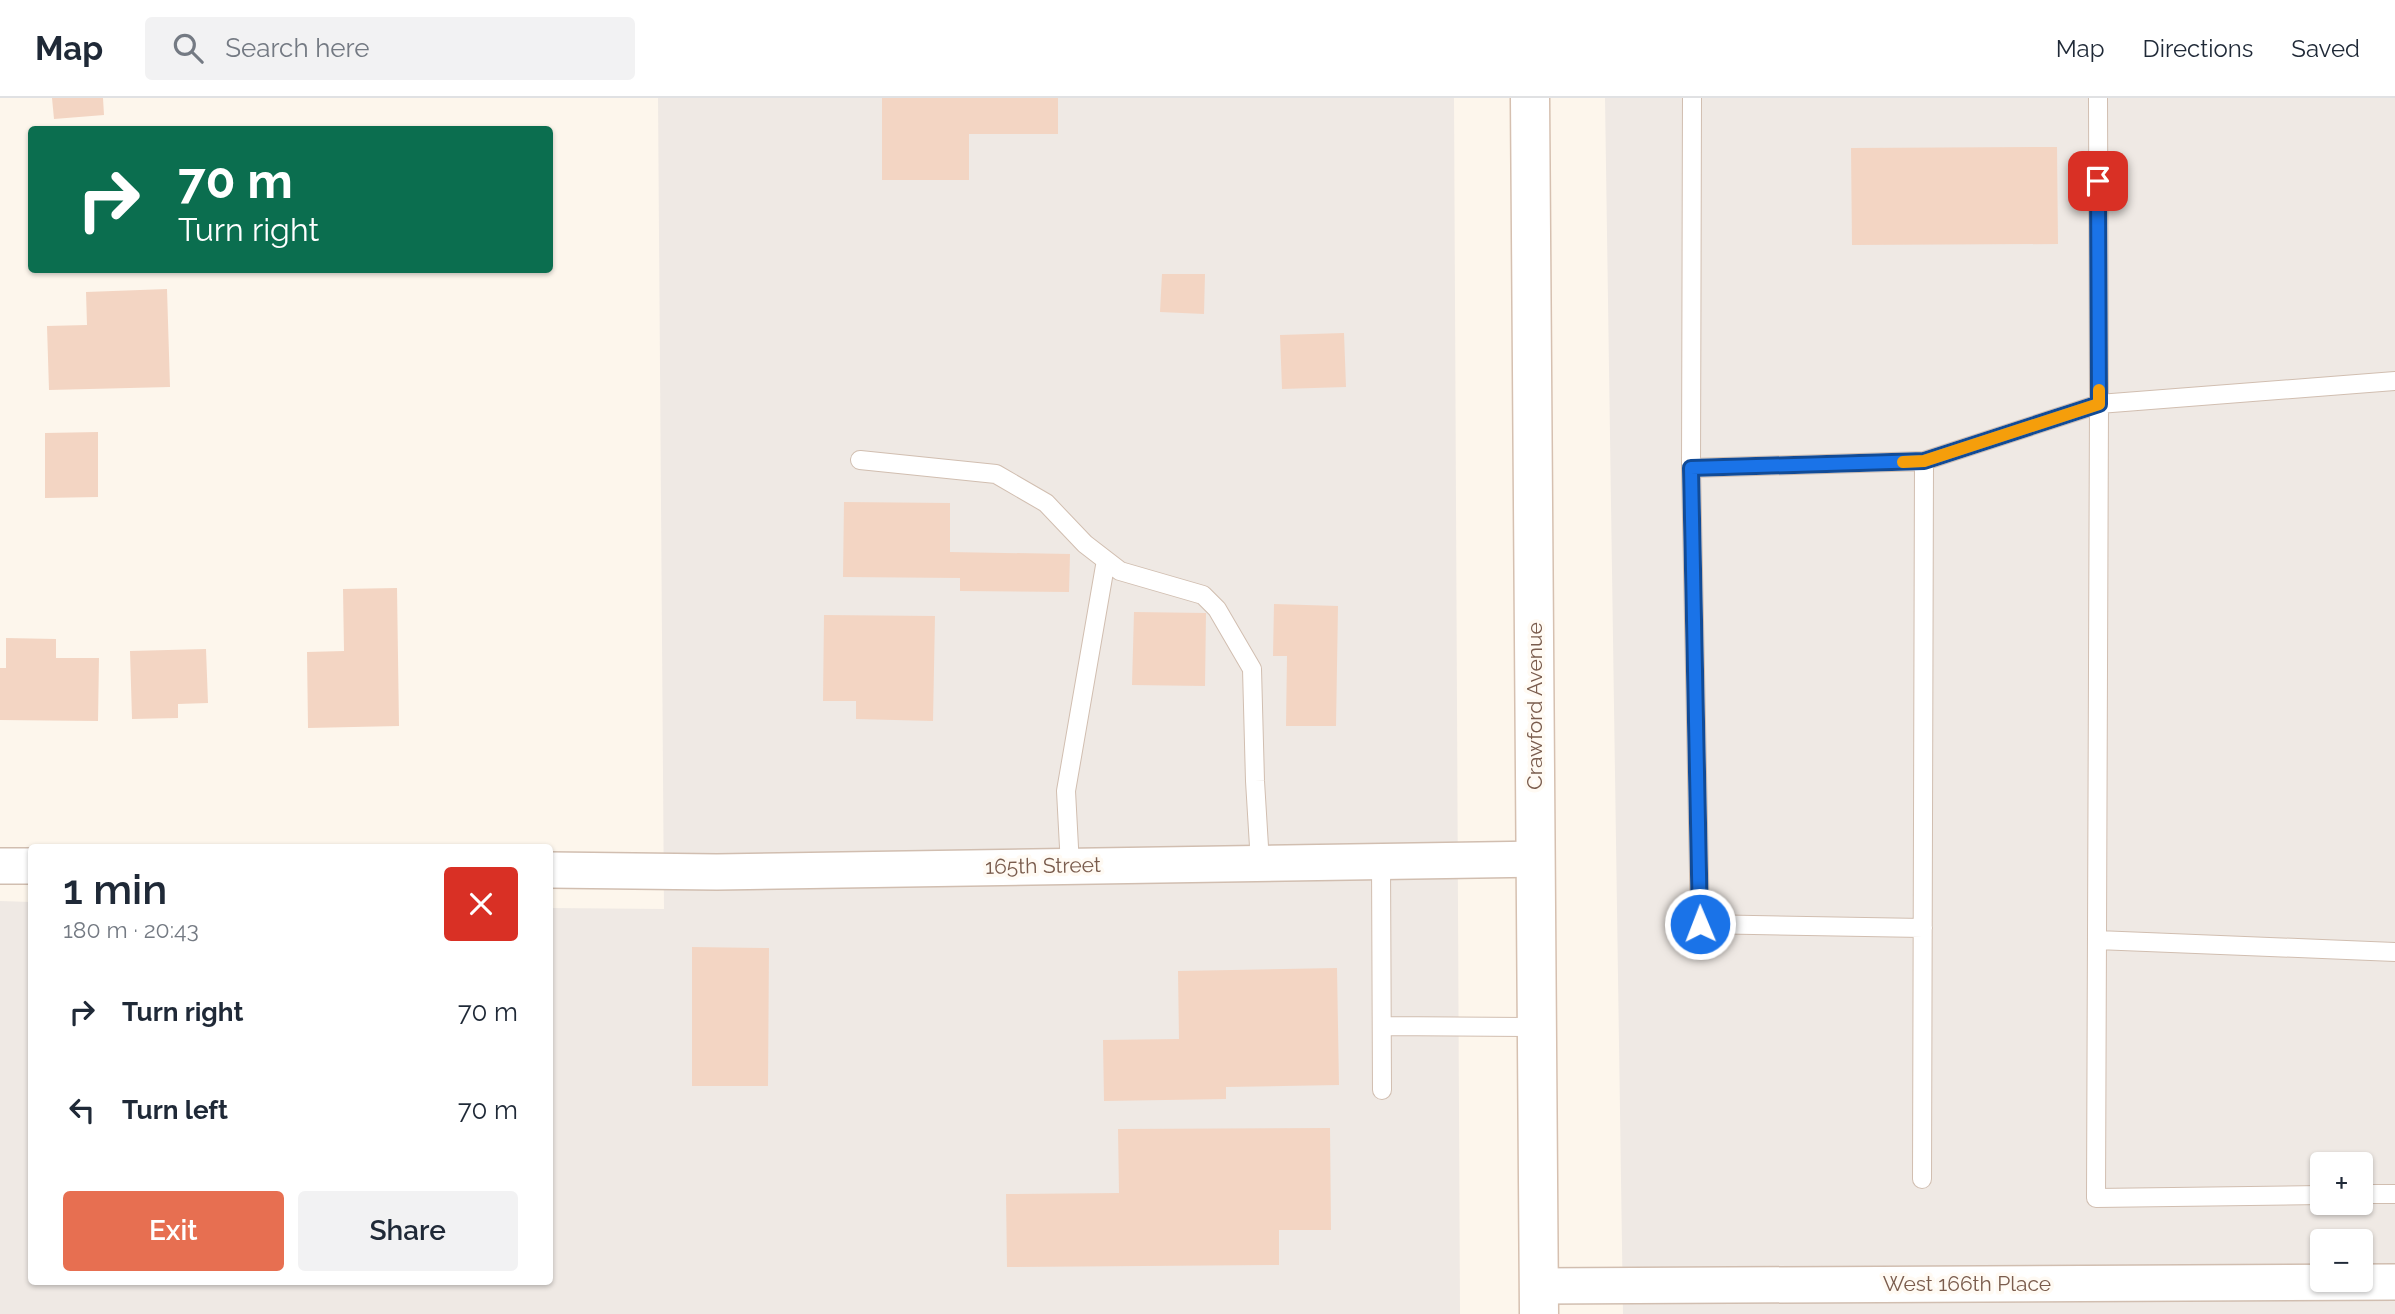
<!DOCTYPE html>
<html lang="en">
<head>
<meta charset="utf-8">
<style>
  :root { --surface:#fff; --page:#f2f2f3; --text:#1f2937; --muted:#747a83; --line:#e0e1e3; --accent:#e76f51 }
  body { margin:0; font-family:Raleway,sans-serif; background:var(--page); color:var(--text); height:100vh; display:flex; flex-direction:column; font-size:26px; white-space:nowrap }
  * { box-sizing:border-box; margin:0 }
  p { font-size:23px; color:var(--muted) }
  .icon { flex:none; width:38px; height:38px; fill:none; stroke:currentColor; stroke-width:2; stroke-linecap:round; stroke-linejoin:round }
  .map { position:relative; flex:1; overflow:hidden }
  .side { position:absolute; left:28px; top:746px; width:525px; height:441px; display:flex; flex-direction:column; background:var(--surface); border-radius:7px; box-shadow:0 2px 5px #0004 }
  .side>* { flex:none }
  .top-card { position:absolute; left:28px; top:28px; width:525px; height:147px; border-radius:7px; box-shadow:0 2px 5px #0004; background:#0b6e4f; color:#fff; overflow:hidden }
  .controls { position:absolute; left:2310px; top:1054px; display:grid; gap:14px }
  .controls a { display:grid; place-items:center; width:63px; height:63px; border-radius:7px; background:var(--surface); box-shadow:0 2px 5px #0004; font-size:35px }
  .pin { position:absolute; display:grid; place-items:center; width:60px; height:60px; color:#fff; margin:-30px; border-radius:14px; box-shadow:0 4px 10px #0006 }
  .me { position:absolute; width:77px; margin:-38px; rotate:359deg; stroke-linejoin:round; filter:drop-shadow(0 0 5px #0008) }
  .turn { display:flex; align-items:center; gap:24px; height:147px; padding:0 35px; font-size:32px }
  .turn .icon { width:91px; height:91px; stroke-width:2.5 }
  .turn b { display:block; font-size:49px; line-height:60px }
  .round { display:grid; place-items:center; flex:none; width:74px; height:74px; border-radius:7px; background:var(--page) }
  .headline { display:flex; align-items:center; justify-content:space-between; height:119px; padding:0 35px }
  h1 { font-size:42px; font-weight:600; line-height:52px }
  .action { display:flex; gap:14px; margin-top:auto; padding:14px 35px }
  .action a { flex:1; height:80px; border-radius:7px; background:var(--accent); color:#fff; font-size:28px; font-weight:600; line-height:80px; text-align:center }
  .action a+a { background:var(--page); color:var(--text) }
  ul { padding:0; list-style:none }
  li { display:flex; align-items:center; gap:21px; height:98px; padding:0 35px }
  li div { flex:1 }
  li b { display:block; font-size:26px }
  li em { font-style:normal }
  header { display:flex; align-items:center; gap:42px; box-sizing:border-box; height:98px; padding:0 35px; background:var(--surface); border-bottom:2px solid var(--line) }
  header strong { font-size:33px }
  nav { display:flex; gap:38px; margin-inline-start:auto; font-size:24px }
  .search { width:490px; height:63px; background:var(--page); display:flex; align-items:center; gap:18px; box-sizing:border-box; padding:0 24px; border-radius:7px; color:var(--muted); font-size:26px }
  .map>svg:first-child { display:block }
  .industrial { fill:#efe9e4; fill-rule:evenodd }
  .building { fill:#f3d5c3 }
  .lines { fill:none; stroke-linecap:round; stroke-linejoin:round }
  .lane-casing { stroke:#d1beb0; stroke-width:20 }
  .street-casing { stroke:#d1beb0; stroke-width:38 }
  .secondary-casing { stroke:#d6c0b0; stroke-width:41 }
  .lane { stroke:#fff; stroke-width:18 }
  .street { stroke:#fff; stroke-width:35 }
  .secondary { stroke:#fff; stroke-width:38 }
  .route-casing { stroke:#114b97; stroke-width:18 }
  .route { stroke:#1a73e8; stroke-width:12 }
  .slow { stroke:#f59e0b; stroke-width:12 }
  .labels { text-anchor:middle; stroke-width:7; stroke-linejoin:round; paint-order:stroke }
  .street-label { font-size:21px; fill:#7a5c4d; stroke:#fffaf3 }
</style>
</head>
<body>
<header>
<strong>Map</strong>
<div class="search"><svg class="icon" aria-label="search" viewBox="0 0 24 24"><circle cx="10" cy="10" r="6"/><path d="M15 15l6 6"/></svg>Search here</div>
<nav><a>Map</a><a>Directions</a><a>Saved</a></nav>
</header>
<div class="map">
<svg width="2395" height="1216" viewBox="0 0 2395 1216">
  <rect width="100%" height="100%" fill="#fdf6ec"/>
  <path class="industrial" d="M658,0h796l6,1216h-1460v-413l31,1 1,379h518v-373l114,1z
    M1605,0h790v1216h-772zM2322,1066h39v38h-39zM2322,1143h39v38h-39z"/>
  <path class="building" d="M52,0h51l1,17 -50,4z
    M882,0h176v36h-89v46h-87z
    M2057,49l1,97 -206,1 -1,-97z
    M1162,176h43l-1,40 -44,-2z
    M167,191l3,98 -121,3 -2,-64 40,-1 -1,-33z
    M1344,235l2,54 -64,2 -2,-54z
    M98,334v65l-53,1v-65z
    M844,404l106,1v49l120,2 -1,38 -109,-1v-13l-117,-1z
    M397,490l2,138 -91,2 -1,-76 37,-1 -1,-62z
    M1274,506l64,2 -2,120h-50l1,-70h-14z
    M1134,514l72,1 -1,73 -73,-1z
    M824,517l111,1 -2,105 -77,-2v-18h-33z
    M6,540l50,1v19h43l-1,63 -98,-1v-52h6z
    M206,551l2,54 -30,1v14l-46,1 -2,-68z
    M692,849l77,1 -1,138h-76z
    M1337,870l2,117 -113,2v12l-122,2 -1,-61 76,-1 -1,-68z
    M1330,1030l1,102h-52v35l-272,2 -1,-73 113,-1 -1,-64z"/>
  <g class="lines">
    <defs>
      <path id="lane" d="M1692,0l-1,370 9,456 223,4
        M2098,0l1,306 296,-23
        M860,362l136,14 50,29 39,41 35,27 83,24 14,14 35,60 3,112 5,82
        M1924,363l175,-57 -3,794 226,-3
        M1691,370l233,-7 -2,718
        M1381,763l1,229
        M1070,768l-4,-75 40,-231
        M2097,842l298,12
        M1382,928l155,1
        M2361,1096h34"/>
      <path id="street" d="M0,768h32
        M550,772l167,2 819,-13
        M1538,1188l857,-4"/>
      <path id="secondary" d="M1530,0l9,1216"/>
    </defs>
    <use href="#lane" class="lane-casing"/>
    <use href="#street" class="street-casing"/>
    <use href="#secondary" class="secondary-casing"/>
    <use href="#lane" class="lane"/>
    <use href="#street" class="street"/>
    <use href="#secondary" class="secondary"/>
  </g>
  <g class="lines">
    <defs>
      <path id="route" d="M1700,826l-9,-456 233,-7 175,-57 -1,-223"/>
    </defs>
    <use href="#route" class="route-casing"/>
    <use href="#route" class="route"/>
    <path class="slow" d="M1903,364l21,-1 175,-57v-14"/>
  </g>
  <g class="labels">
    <g class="street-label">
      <text transform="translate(1535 608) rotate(-90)" y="7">Crawford Avenue</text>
      <text transform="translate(1043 768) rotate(-1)" y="7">165th Street</text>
      <text x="1967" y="1193">West 166th Place</text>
    </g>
  </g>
</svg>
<div class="controls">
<a>+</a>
<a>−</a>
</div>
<div class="pin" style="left:2098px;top:83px;background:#d93025"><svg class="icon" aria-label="arrive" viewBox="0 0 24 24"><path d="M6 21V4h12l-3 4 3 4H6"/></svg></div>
<svg class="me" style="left:1700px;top:826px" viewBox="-20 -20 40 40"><circle r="17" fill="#1a73e8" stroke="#fff" stroke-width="3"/><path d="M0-11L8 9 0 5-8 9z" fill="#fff"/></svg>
<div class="top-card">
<div class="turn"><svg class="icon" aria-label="right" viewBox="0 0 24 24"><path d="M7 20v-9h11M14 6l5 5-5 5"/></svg><div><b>70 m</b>Turn right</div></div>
</div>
<section class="side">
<div class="headline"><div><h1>1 min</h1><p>180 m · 20:43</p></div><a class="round" style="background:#d93025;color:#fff"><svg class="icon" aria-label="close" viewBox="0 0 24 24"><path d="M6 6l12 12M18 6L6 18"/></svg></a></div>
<ul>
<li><svg class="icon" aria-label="right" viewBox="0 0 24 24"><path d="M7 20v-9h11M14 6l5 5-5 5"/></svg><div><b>Turn right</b></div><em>70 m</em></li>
<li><svg class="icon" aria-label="left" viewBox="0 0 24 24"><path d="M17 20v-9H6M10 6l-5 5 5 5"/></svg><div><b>Turn left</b></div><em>70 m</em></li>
</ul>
<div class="action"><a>Exit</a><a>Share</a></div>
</section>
</div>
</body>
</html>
